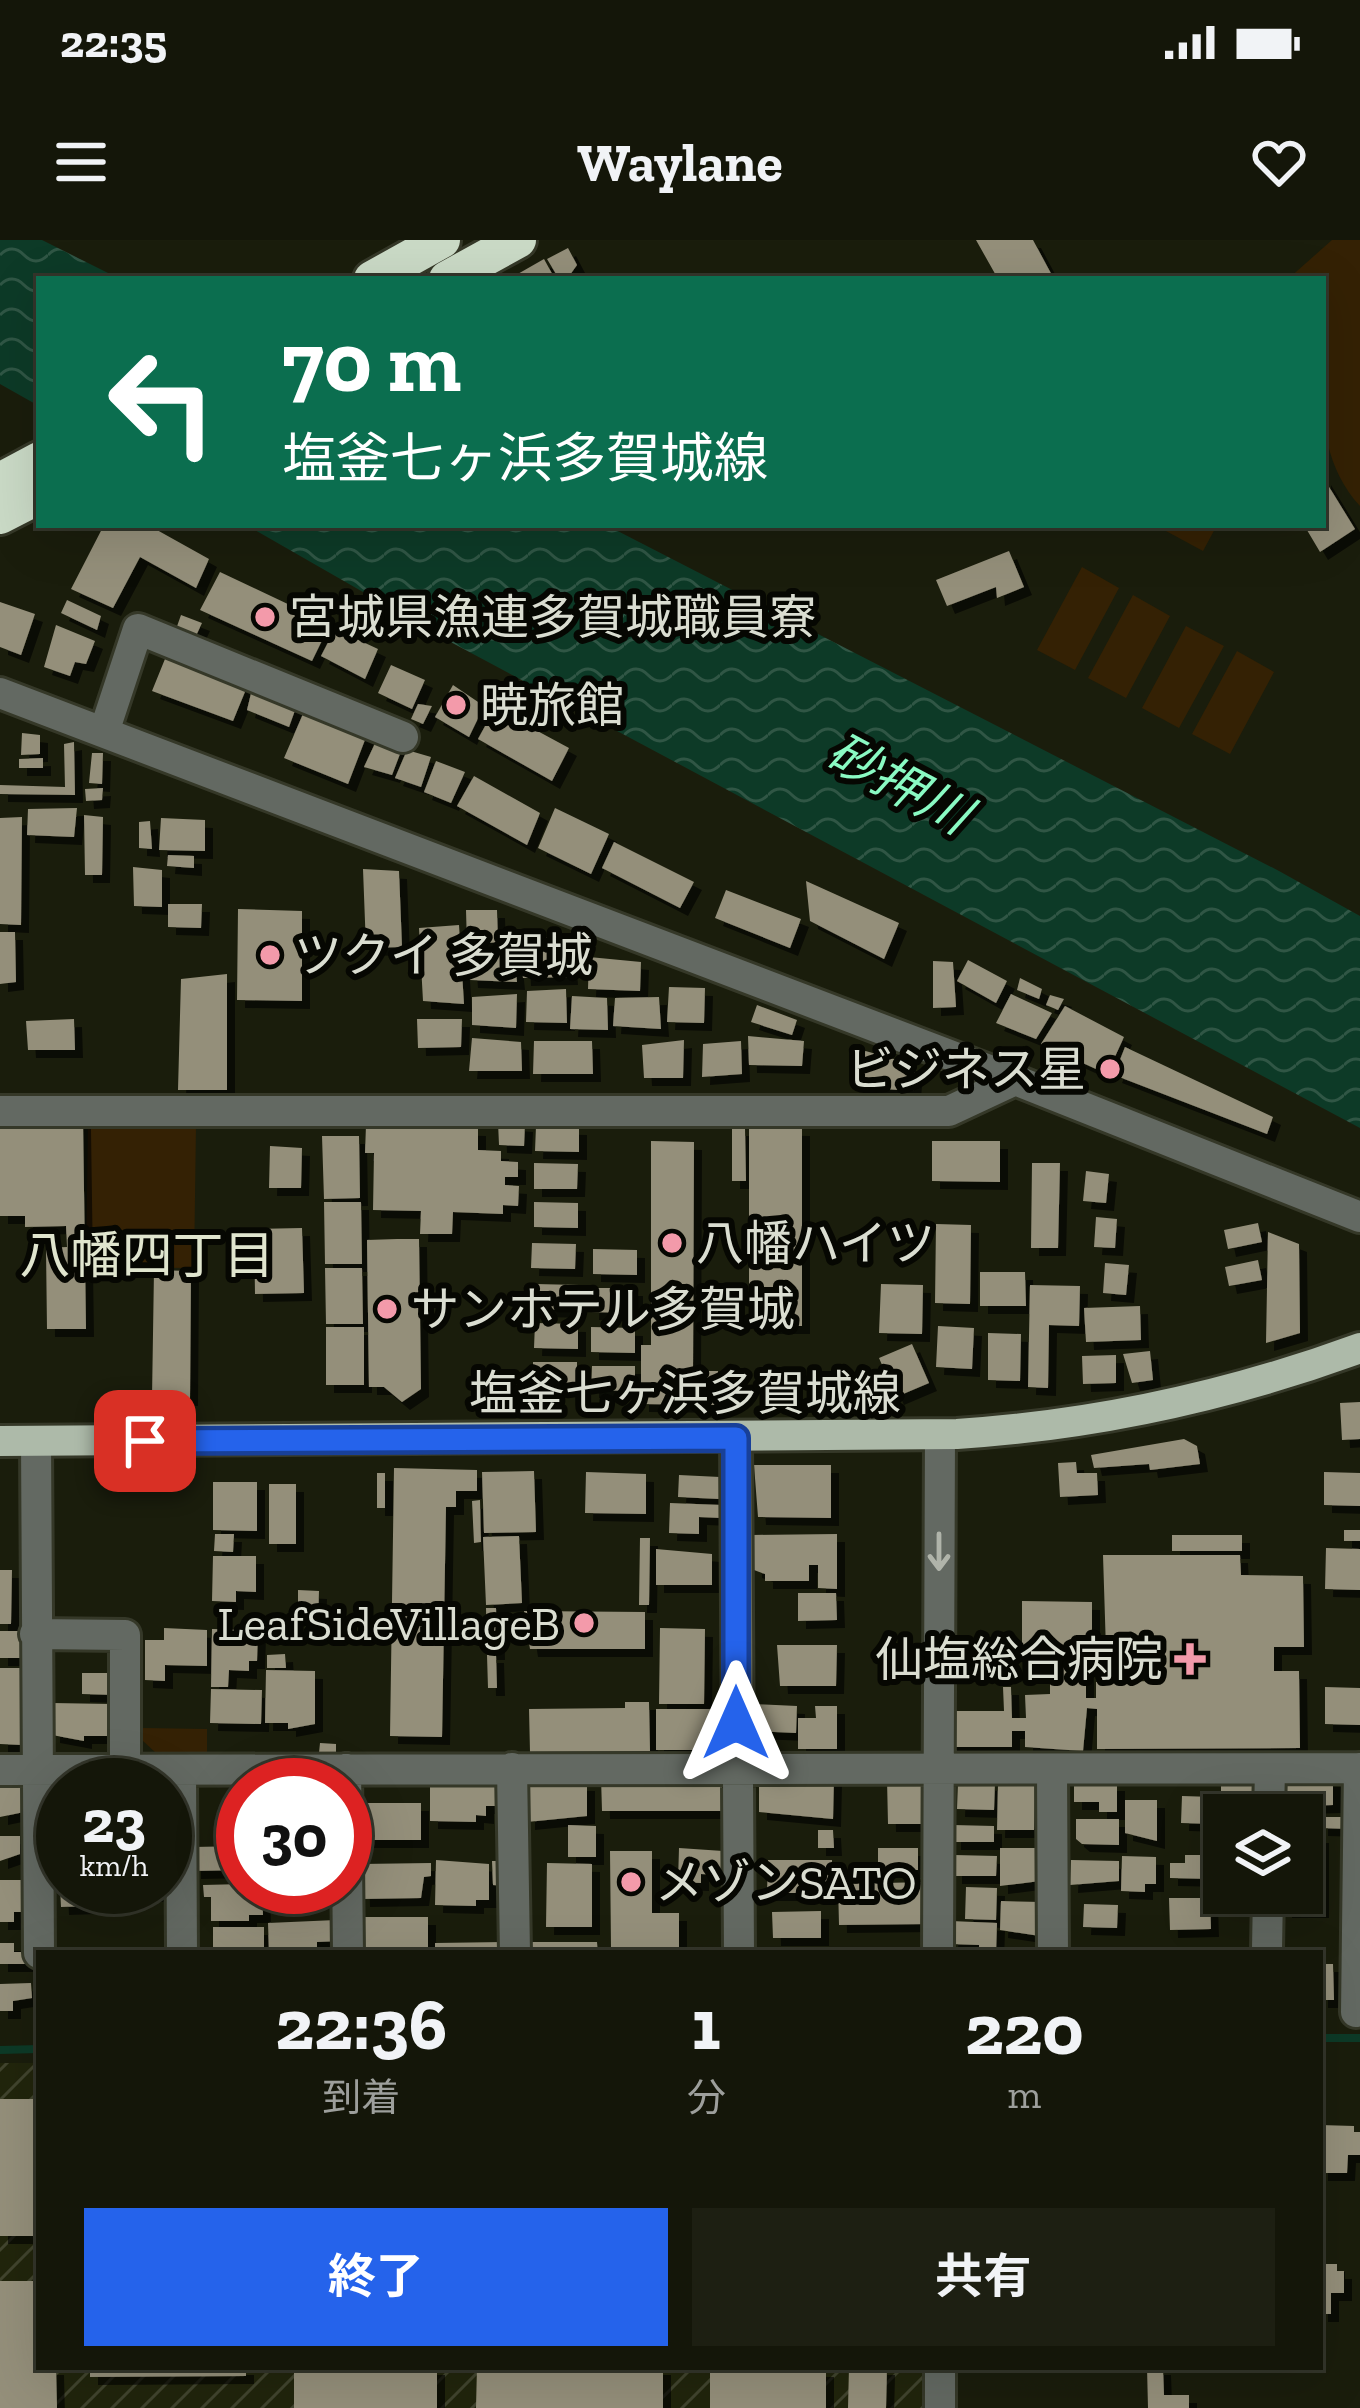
<!DOCTYPE html>
<html lang="ja">
<head>
<meta charset="utf-8">
<style>
  :root { --surface:#141609; --page:#1d1f12; --text:#f1f3f6; --muted:#9d9f9c; --line:#33352a; --accent:#2563eb }
  body { margin:0; font-family:"Zilla Slab","Noto Sans JP",serif; background:var(--page); color:var(--text); height:100vh; display:flex; flex-direction:column; font-size:45px; white-space:nowrap }
  * { box-sizing:border-box; margin:0 }
  p { font-size:39px; color:var(--muted) }
  .icon { flex:none; width:66px; height:66px; fill:none; stroke:currentColor; stroke-width:2; stroke-linecap:round; stroke-linejoin:round }
  .map { position:relative; flex:1; overflow:hidden }
  .side { position:absolute; left:36px; top:1710px; width:1287px; height:420px; display:flex; flex-direction:column; background:var(--surface); border-radius:0px; box-shadow:0 12px 48px #0002,0 0 0 3px var(--line) }
  .side>* { flex:none }
  .guide { position:absolute; left:36px; top:36px; width:1290px; height:252px; border-radius:0px; box-shadow:0 12px 48px #0002,0 0 0 3px var(--line); background:#0b6e4f; color:#fff; overflow:hidden }
  .buttons { position:absolute; left:1203px; top:1554px; display:grid; gap:24px }
  .buttons a { display:grid; place-items:center; width:120px; height:120px; border-radius:0px; background:var(--surface); box-shadow:0 12px 48px #0002,0 0 0 3px var(--line); font-size:60px }
  .speed { position:absolute; left:36px; top:1518px; display:flex; gap:24px; font-size:60px; font-weight:700; text-align:center }
  .speed>* { display:grid; place-content:center; width:156px; height:156px; border-radius:50%; background:var(--surface); box-shadow:0 12px 48px #0002,0 0 0 3px var(--line); line-height:1 }
  .speed small { font-size:30px; font-weight:400 }
  .speed .limit { border:18px solid #d22; background:#fff; color:#111 }
  .pin { position:absolute; display:grid; place-items:center; width:102px; height:102px; color:#fff; margin:-51px; border-radius:24px; box-shadow:0 6px 18px #0006 }
  .me { position:absolute; width:132px; margin:-66px; rotate:0deg; stroke-linejoin:round; filter:drop-shadow(0 0 9px #0008) }
  .turn { display:flex; align-items:center; gap:42px; height:252px; padding:0 48px; font-size:54px }
  .turn .icon { width:156px; height:156px; stroke-width:2.5 }
  .turn b { display:block; font-size:84px; line-height:102px }
  .eta { display:flex; justify-content:space-evenly; align-items:center; height:204px; text-align:center }
  .eta b { font-size:72px; font-weight:700; line-height:84px }
  .cta { display:flex; gap:24px; margin-top:auto; padding:24px 48px }
  .cta a { flex:1; height:138px; border-radius:0px; background:var(--accent); color:#fff; font-size:48px; font-weight:700; line-height:138px; text-align:center }
  .cta a+a { background:var(--page); color:var(--text) }
  .status { display:flex; justify-content:space-between; align-items:center; height:84px; padding:0 60px; background:var(--surface); direction:ltr }
  .status svg { height:33px; fill:currentColor }
  header { display:flex; justify-content:space-between; align-items:center; height:156px; padding:0 48px; background:var(--surface); font-size:54px; font-weight:700 }
  .map>svg:first-child { display:block }
  .industrial { fill:url(#industrial-furrows) }
  .park { fill:#342104 }
  .water { fill:url(#water-waves) }
  .lines { fill:none; stroke-linecap:round; stroke-linejoin:round }
  .stream { stroke:#0d3a27; stroke-width:8 }
  .building { fill:#948f7a; filter:url(#shadow) }
  .minor-casing { stroke:#353828; stroke-width:36 }
  .major-casing { stroke:#353828; stroke-width:36 }
  .highway-casing { stroke:#353828; stroke-width:42 }
  .minor { stroke:#636962; stroke-width:30 }
  .major { stroke:#adbaa9; stroke-width:30 }
  .highway { stroke:#cadac6; stroke-width:36 }
  .oneway { stroke:#b0b4aa }
  .route-casing { stroke:#184099; stroke-width:30 }
  .route { stroke:#2563eb; stroke-width:21 }
  .poi-dot { fill:#f39aaa; stroke:#060702; stroke-width:4.5 }
  .labels { text-anchor:middle; stroke-width:12; stroke-linejoin:round; paint-order:stroke }
  .poi-label { font-size:48px; fill:#daddd1; stroke:#060702; text-anchor:start }
  .street-label { font-size:48px; fill:#daddd1; stroke:#060702 }
  .water-label { font-size:51px; font-style:italic; fill:#8afac3; stroke:#060702 }
  .neighbourhood-label { font-size:51px; fill:#e0e5ce; stroke:#060702 }
</style>
</head>
<body>
<div class="status"><b>22:35</b><svg viewBox="0 0 49 12"><path d="M0 12V9h3v3zM5 12V6h3v6zM10 12V3h3v9zM15 12V0h3v12zM26 1h20v11H26zM47 4h2v5h-2z"/></svg></div>
<header><svg class="icon" aria-label="menu" viewBox="0 0 24 24"><path d="M4 6h16M4 12h16M4 18h16"/></svg>Waylane<svg class="icon" aria-label="heart" viewBox="0 0 24 24"><path d="M12 20l-8-8c-3-5 5-10 8-4 3-6 11-1 8 4z"/></svg></header>
<div class="map">
<svg width="1360" height="2168" viewBox="0 0 1360 2168">
  <defs>
    <pattern id="industrial-furrows" width="10" height="10" patternUnits="userSpaceOnUse" patternTransform="scale(3)"><rect width="10" height="10" fill="#21250c"/><path d="M-1 1l2-2M0 10L10 0M9 11l2-2" fill="none" stroke="#41442e"/></pattern>
    <pattern id="water-waves" width="16" height="10" patternUnits="userSpaceOnUse" patternTransform="scale(3)"><rect width="16" height="10" fill="#0d3a27"/><path d="M0 5q4-4 8 0t8 0" fill="none" stroke="#305645"/></pattern>
    <filter id="shadow"><feDropShadow dx="8" dy="8" stdDeviation="0" flood-color="#0009"/></filter>
  </defs>
  <rect width="100%" height="100%" fill="#1a1d0c"/>
  <path class="industrial" d="M0,1823h39v304h889v41h-928z"/>
  <path class="park" d="M1332,0h28v266c-54,-58 -37,-152 -37,-227h-35z
    M1169,285h48l-14,26 -37,-20z
    M1082,327l37,21 -44,82 -38,-20z
    M1133,355l37,21 -44,82 -38,-20z
    M1186,386l38,20 -45,82 -37,-20z
    M1237,411l37,21 -44,82 -38,-20z
    M88,884l108,2 -2,142 -108,-1z
    M143,1488l64,1v26l-51,-2 -13,-12z"/>
  <path class="water" d="M0,0h42l78,39h-81v127l-39,-22z
    M246,285h360l673,346 81,45v212l-915,-489z"/>
  <g class="lines">
    <path class="stream" d="M1320,1798h40
      M0,1810l39,-1"/>
  </g>
  <path class="building" d="M976,0h57l21,39h-56z
    M568,8l9,17 -10,14h-8l-12,-20z
    M544,19l11,20h-46z
    M1323,237l32,52 -35,23 -16,-27h19z
    M104,285h44l61,34 -13,29 -56,-31 -27,51 -42,-19z
    M1009,311l15,36 -27,11 -1,-11 -49,19 -11,-26z
    M220,332l110,52 -18,37 -112,-51z
    M67,360l34,16 -4,14 -36,-17z
    M0,362l35,12 -14,41 -21,-8z
    M181,375l21,8 -8,17 -19,-8z
    M56,385l39,16 -9,23 -11,-2 -5,14 -26,-9z
    M335,389l43,20 -13,30 -44,-23z
    M167,414l82,28 -16,39 -81,-30z
    M391,425l34,15 -13,29 -34,-16z
    M253,445l45,17 -9,25 -42,-17z
    M453,445l31,21 -15,31 -34,-20z
    M418,464l14,2 -9,18 -12,-5z
    M306,467l62,25 -20,52 -64,-26z
    M495,468l74,40 -17,33 -74,-42z
    M22,493l18,2v19l-19,1z
    M377,499l26,7 -11,29 -28,-8z
    M74,502l1,53 -75,-1v-9l65,2 -1,-43z
    M407,510l24,7 -10,30 -26,-9z
    M92,513h11l-1,31 -13,-1z
    M43,518v10h-24v-9z
    M436,521l29,11 -14,31 -27,-11z
    M474,536l66,37 -13,32 -70,-39z
    M103,548l-1,12 -16,1 -1,-12z
    M77,568l-3,29 -47,-2 1,-26z
    M555,568l54,26 -18,40 -53,-26z
    M84,575l19,2 -1,58h-17z
    M22,577l-1,108 -21,-1v-106z
    M161,578l44,2v31l-46,-1z
    M150,581l2,28 -13,-1v-26z
    M614,602l80,40 -14,26 -78,-40z
    M168,615l26,1v12l-27,-2z
    M133,627l29,3v37l-28,-1z
    M363,629l36,2 3,76 -36,1z
    M806,641l93,42 -15,36 -74,-38z
    M726,650l75,29 -11,29 -75,-30z
    M168,664h34l-1,24 -33,-1z
    M238,669l64,2v90l-65,-1z
    M466,670h31l1,32 -31,3z
    M459,685l5,79 -41,-3 -4,-73z
    M0,692h15l1,50 -16,2z
    M567,697l3,40 -47,1 -2,-40z
    M514,712l3,30 -47,-2 -2,-25z
    M589,717l52,5 -1,29 -52,-2z
    M968,720l39,21 -11,22 -39,-22z
    M933,721l20,1 3,45 -23,1z
    M227,734v116h-49l3,-111z
    M1020,738l22,11 -3,10 -22,-9z
    M669,747l36,1 -1,35 -37,-1z
    M566,749l1,34 -41,-1 1,-31z
    M517,754l-1,34 -44,-3v-28z
    M1011,754l41,19 -16,26 -40,-16z
    M1050,755l14,4 -6,11 -12,-5z
    M572,756l35,2 1,32 -38,-1z
    M659,757l2,32 -48,-3 2,-28z
    M757,765l40,15 -5,15 -41,-13z
    M1065,766l59,31 -17,37 -66,-30z
    M74,779l1,31h-47l-2,-29z
    M417,779h45l-1,28 -43,1z
    M748,796l56,5 -2,25 -53,-1z
    M472,798l49,4 1,29h-53z
    M684,800l-1,38h-39l-2,-33z
    M534,801h58l1,33h-60z
    M741,801l1,33 -40,3 1,-33z
    M1125,807l148,70 -6,17 -153,-59z
    M862,810l53,15 -2,26 -56,-4z
    M83,881l3,208h-39l-1,-81 21,-1 -1,-21 -41,1v-11h-25v-94z
    M498,882l27,2 -1,22 -25,-1z
    M366,885l112,3v22l23,1v10l17,1v15h-13v8l14,1 -1,20 -15,-1v9l-50,-2 -1,22h-32l1,-23 -48,-1 1,-57h-9z
    M536,886l43,1v25l-44,-1z
    M749,887l53,1v198h-53z
    M732,888h13l1,53h-14z
    M322,896h37l1,62 -36,1z
    M651,901l43,1 -1,229h25v34l-77,-1v-59h10z
    M932,901h68v41l-68,-1z
    M270,906l32,2 -1,40h-32z
    M534,923l44,1 -1,25h-43z
    M1032,923h28l-2,85h-27z
    M1086,931l23,3 -3,29 -23,-2z
    M324,962h37l1,62h-37z
    M534,962l44,1v25l-44,-1z
    M1096,977l21,2 -2,29 -21,-1z
    M1258,983l4,19 -34,7 -4,-19z
    M936,984l35,1 -1,79 -35,-1z
    M302,988l2,65 -49,1 -1,-65z
    M1268,992l31,12 1,89 -34,10z
    M397,999h22l2,150 -19,13 -18,-15h-15l-2,-147z
    M532,1003l44,1 -1,25 -44,-1z
    M593,1009l44,1v25l-44,-1z
    M1258,1020l4,20 -33,6 -4,-19z
    M1105,1023l24,2 -3,30 -23,-2z
    M325,1028h37l1,56h-37z
    M154,1030l37,1 -1,127h-38z
    M980,1032h45l1,34h-46z
    M535,1044l44,1 -1,25 -43,-1z
    M881,1044l42,1 -1,49 -43,-1z
    M1030,1045l50,1 -1,40 -30,-1 -1,63 -20,-1z
    M592,1048h43v25l-44,-1z
    M1140,1066l1,34 -55,2 -2,-34z
    M535,1083l43,1v25l-44,-1z
    M938,1086l36,2 -2,41 -36,-2z
    M326,1087h38v58h-38z
    M591,1087l44,1v25l-44,-1z
    M988,1093l33,1 -1,47 -32,-1z
    M912,1104l17,39 -33,14 -17,-39z
    M1150,1111l3,29 -21,3 -9,-29z
    M1116,1115v28l-33,1 -1,-28z
    M533,1122h44v25h-44z
    M592,1126h43v25l-44,-1z
    M1360,1162v37l-18,1 -2,-37z
    M1184,1199l13,7 3,18 -50,6 -1,-6 -55,4 -3,-13z
    M1076,1222l1,11h20l1,22 -38,2 -2,-34z
    M754,1225h77v53l-73,-1z
    M394,1228l83,2v21h-21v16h-10l-4,230 -52,-1z
    M534,1231l2,61 -52,1 -2,-61z
    M586,1232l60,2v40l-61,-1z
    M1324,1232l36,1v33l-36,-1z
    M377,1233h8v35h-8z
    M679,1235l41,2 -1,22 -41,-2z
    M213,1242h44v49l-44,-1z
    M269,1244h27v60h-27z
    M480,1260l1,42 -7,1 -2,-42z
    M670,1263l51,2v13l-22,-1v17l-30,-1z
    M1344,1290h16v11h-16z
    M215,1294h19l-1,18 -19,-1z
    M837,1294v55l-19,-1v-23h-9v16h-44v-7l-11,-4 -1,-35z
    M1172,1295h70v16h-70z
    M519,1296l3,67 -36,2 -3,-68z
    M640,1298h10l-1,67h-10z
    M1326,1308l34,1v41l-35,-1z
    M656,1309l56,5v31h-56z
    M1103,1315h137l1,20 62,1 1,71h-30v24h25l1,77 -203,1v-40l-10,-1 -4,43 -58,-4v-16h-13v16h-63l-1,-36h56l-1,-24h8l1,31h14l-1,-23 25,-1v-26l36,-1v31h10v-16l62,-1v-31h-52z
    M213,1316h43v36l-20,-1v11l-24,-1z
    M0,1330h12l-1,54h-11z
    M298,1350l21,1 -1,32h-20z
    M798,1353h38l1,27 -39,1z
    M1022,1361l70,1v48l-70,-1z
    M486,1368h10l1,44h-10z
    M524,1371l121,1v37h-115z
    M164,1388l43,2v36l-42,-1v16l-20,-1v-40h19z
    M660,1388l45,1 -1,75h-45z
    M212,1389l46,1 -1,31h-8v10l-20,-1 -1,17h-17z
    M0,1391h28v27h-28z
    M777,1405h60l-1,41h-56z
    M285,1414l1,14h-19v-13z
    M487,1415h9l1,33h-9z
    M0,1428h23l-1,77 -22,-1z
    M266,1430l49,1v53l-27,5v-6h-23z
    M82,1433h33v22l-33,-1z
    M1325,1447l35,1v37l-35,-1z
    M211,1449l51,1 -1,34 -51,-1z
    M625,1462h24l1,49 -120,1 -1,-43 96,-1z
    M52,1463l59,1v32h-27v5l-32,-6z
    M754,1464l43,2 -1,27 -43,-2z
    M815,1466h22v43h-39v-31h18z
    M656,1469h54v41h-54z
    M320,1503l16,1v9h-17z
    M759,1535l75,2 -1,42 -74,-7z
    M601,1537h121v34h-120z
    M1277,1537l56,2v26l-57,2z
    M430,1539l71,2 5,45h-10l1,-20h-11v10l-10,-1v7l-46,-1z
    M887,1539h41v45h-40z
    M1221,1540l37,1v34h-37z
    M0,1542h28l1,29 -29,6z
    M527,1542l60,1v33l-60,6z
    M958,1542l37,1 -1,27 -37,-1z
    M1074,1543h43v29h-18v-10h-25z
    M998,1544h37l-1,46h-37z
    M1182,1556l32,1v27l-33,-1z
    M1125,1560h32v41l-32,-8z
    M360,1563h61v37h-61z
    M1320,1577h29v12l-29,-1z
    M1076,1579h43v26l-37,-1 -6,-5z
    M568,1585l28,1v31h-28z
    M953,1585l41,1v16h-41z
    M818,1590h15l1,18h-16z
    M1302,1595h19v75h-37v-17h18z
    M0,1596h20v18l-20,7z
    M243,1606v24l-50,1v-24z
    M679,1608l44,3 -1,24 -21,-1v9l-23,-1z
    M878,1608h40v22h-40z
    M1000,1608h39l1,33 -40,5z
    M165,1611h5v43l-67,-1v-6h62z
    M610,1611h42v62h27v35h-68z
    M954,1615l43,1 -1,20h-42z
    M1185,1615h28l-1,24 -42,-1v-15h15z
    M1122,1616l34,1v27h-11v8l-24,-1z
    M436,1620l53,4v36h-13v6l-41,-1z
    M768,1620h64v33h-65z
    M1071,1620l48,1v20l-49,4z
    M492,1621h15v25l-14,-1z
    M431,1623v13l-7,1 -3,21 -59,1 -1,-35z
    M547,1623l45,1v63h-46z
    M0,1640h30v32h-16v10h-14z
    M928,1642l1,42 -90,1 -1,-41z
    M243,1644l19,3 1,28h-14v6h-38v-24h-7l-1,-12z
    M60,1647h31v19l-30,1z
    M966,1647l31,1 -1,32 -31,-1z
    M1169,1658h41l1,31 -41,1z
    M1001,1661l40,1 -1,34 -40,-6z
    M1084,1664l34,1 -1,23 -34,-1z
    M821,1671v27h-48l-1,-26z
    M364,1677h64v36l-64,-5z
    M336,1680l5,21 -24,1v11h-48l-1,-30z
    M951,1681l46,2 -1,30 -17,-1v-7l-29,-1z
    M213,1687h51v26h-51z
    M504,1702v11h-69v-10z
    M525,1702h72l1,11h-73z
    M0,1703h14v9h12v12h-26z
    M1320,1724h13l1,36h-14z
    M31,1743l1,15 -19,3v10h-13v-27z
    M0,1859h39v137h-39z
    M1320,1885l34,1v6h6v23h-12l-1,18h-27z
    M1320,2024h17v7h7v22h-13v21h-11z
    M0,2041h33l6,86h17l1,41h-57z
    M90,2127h156v9l-156,1z
    M294,2127h143v41h-143z
    M477,2127h186v41h-187z
    M849,2127h38l-1,41h-38z
    M1147,2127h16l1,28h25v13h-41z
    M710,2128l116,1v39h-116z"/>
  <g class="lines">
    <defs>
      <path id="minor" d="M0,453l1015,387 345,137
        M105,489l33,-100 265,108
        M0,871h949l66,-31
        M736,1198l3,515
        M36,1201l3,512
        M35,1394l90,1v134
        M512,1528l3,185
        M346,1529l2,184
        M0,1530l1360,-2
        M1052,1531l1,182
        M181,1532l1,181
        M1269,1575l1,-46
        M1267,1709l1,-56
        M938,1713l2,-518
        M1356,1772l3,-244
        M940,2127v41"/>
      <path id="major" d="M0,1201l957,-7c139,-9 272,-38 403,-86"/>
      <path id="highway" d="M372,39l70,-39
        M447,39l71,-39
        M0,241l39,-21
        M0,276l39,-20"/>
    </defs>
    <use href="#minor" class="minor-casing"/>
    <use href="#major" class="major-casing"/>
    <use href="#highway" class="highway-casing"/>
    <use href="#minor" class="minor"/>
    <use href="#major" class="major"/>
    <use href="#highway" class="highway"/>
  </g>
  <defs><path id="oneway-shaft" d="M-6 0H5M1.5-3L5.5 0L1.5 3" fill="none" stroke-width="1.6" stroke-linecap="round" stroke-linejoin="round" transform="scale(3)"/></defs>
  <use class="oneway" href="#oneway-shaft" transform="translate(939 1312) rotate(90)"/>
  <g class="lines">
    <defs>
      <path id="route" d="M145,1201l591,-3v285"/>
    </defs>
    <use href="#route" class="route-casing"/>
    <use href="#route" class="route"/>
  </g>
  <g class="poi-dot">
    <circle cx="265" cy="377" r="12"/>
    <circle cx="456" cy="465" r="12"/>
    <circle cx="270" cy="715" r="12"/>
    <circle cx="1110" cy="829" r="12"/>
    <circle cx="672" cy="1003" r="12"/>
    <circle cx="387" cy="1069" r="12"/>
    <circle cx="584" cy="1383" r="12"/>
    <path d="M1184 1401h12v12h12v12h-12v12h-12v-12h-12v-12h12z"/>
    <circle cx="631" cy="1642" r="12"/>
  </g>
  <g class="labels">
    <g class="poi-label">
      <text x="289" y="394">宮城県漁連多賀城職員寮</text>
      <text x="480" y="482">暁旅館</text>
      <text x="294" y="732">ツクイ 多賀城</text>
      <text x="1086" y="846" text-anchor="end">ビジネス星</text>
      <text x="696" y="1020">八幡ハイツ</text>
      <text x="411" y="1086">サンホテル多賀城</text>
      <text x="560" y="1400" text-anchor="end">LeafSideVillageB</text>
      <text x="1163" y="1436" text-anchor="end">仙塩総合病院</text>
      <text x="655" y="1659">メゾンSATO</text>
    </g>
    <g class="street-label">
      <text x="685" y="1170">塩釜七ヶ浜多賀城線</text>
    </g>
    <g class="water-label">
      <text transform="translate(899 543) rotate(28)" y="18">砂押川</text>
    </g>
    <g class="neighbourhood-label">
      <text x="147" y="1033">八幡四丁目</text>
    </g>
  </g>
</svg>
<div class="buttons">
<a><svg class="icon" aria-label="layers" viewBox="0 0 24 24"><path d="M12 4l9 5-9 5-9-5zM3 14l9 5 9-5"/></svg></a>
</div>
<div class="speed"><div>23<small>km/h</small></div><div class="limit">30</div></div>
<div class="pin" style="left:145px;top:1201px;background:#d93025"><svg class="icon" aria-label="arrive" viewBox="0 0 24 24"><path d="M6 21V4h12l-3 4 3 4H6"/></svg></div>
<svg class="me" style="left:736px;top:1483px" viewBox="-20 -20 40 40"><path d="M0-17L14 15 0 8-14 15z" fill="#2563eb" stroke="#fff" stroke-width="4"/></svg>
<div class="guide">
<div class="turn"><svg class="icon" aria-label="left" viewBox="0 0 24 24"><path d="M17 20v-9H6M10 6l-5 5 5 5"/></svg><div><b>70 m</b>塩釜七ヶ浜多賀城線</div></div>
</div>
<section class="side">
<div class="eta">
<div><b>22:36</b><p>到着</p></div>
<div><b>1</b><p>分</p></div>
<div><b>220</b><p>m</p></div>
</div>
<div class="cta"><a>終了</a><a>共有</a></div>
</section>
</div>
</body>
</html>
